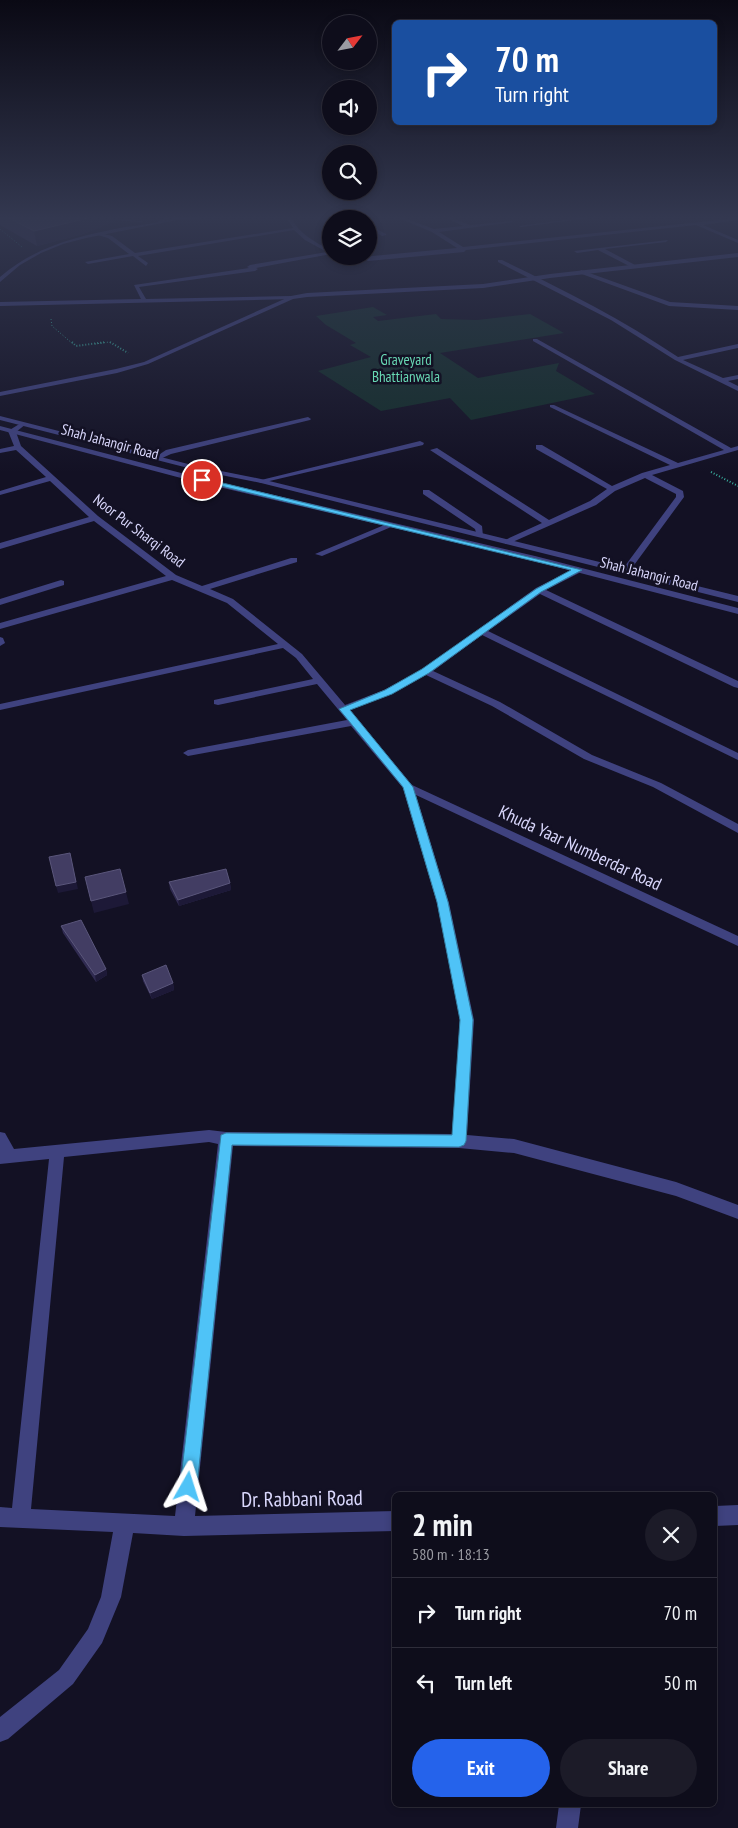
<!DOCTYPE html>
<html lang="en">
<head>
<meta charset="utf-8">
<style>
  :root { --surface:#0e0d1b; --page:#1c1b28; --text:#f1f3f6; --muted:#9b9ca3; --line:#2e2d3a; --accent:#2563eb }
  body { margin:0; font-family:"PT Sans Narrow",sans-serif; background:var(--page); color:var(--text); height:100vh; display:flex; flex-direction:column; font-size:19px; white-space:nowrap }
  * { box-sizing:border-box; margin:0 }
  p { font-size:16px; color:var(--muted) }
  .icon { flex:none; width:28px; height:28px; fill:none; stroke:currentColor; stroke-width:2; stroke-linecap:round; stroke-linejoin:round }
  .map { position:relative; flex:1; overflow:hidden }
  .panel { position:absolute; left:392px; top:1492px; width:325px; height:315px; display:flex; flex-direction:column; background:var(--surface); border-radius:8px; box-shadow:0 2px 8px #0003,0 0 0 1px var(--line) }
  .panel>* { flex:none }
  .banner { position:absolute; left:392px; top:20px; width:325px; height:105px; border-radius:8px; box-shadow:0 2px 8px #0003,0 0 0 1px var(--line); background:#1a4fa0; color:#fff; overflow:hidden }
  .needle { width:32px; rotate:58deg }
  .fabs { position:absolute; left:322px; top:15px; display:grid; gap:10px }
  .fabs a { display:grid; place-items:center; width:55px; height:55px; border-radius:50%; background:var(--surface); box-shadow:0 2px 8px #0003,0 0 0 1px var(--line); font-size:25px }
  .pin { position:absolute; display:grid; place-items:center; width:42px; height:42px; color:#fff; margin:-21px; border:2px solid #fff; border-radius:50%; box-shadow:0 1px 5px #0007 }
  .me { position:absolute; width:55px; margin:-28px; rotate:6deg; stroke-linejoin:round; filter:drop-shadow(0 0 4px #0008) }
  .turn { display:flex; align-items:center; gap:18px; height:105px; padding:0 20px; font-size:22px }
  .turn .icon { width:65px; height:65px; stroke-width:2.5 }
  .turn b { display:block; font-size:35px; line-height:42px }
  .round { display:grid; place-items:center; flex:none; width:52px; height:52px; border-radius:26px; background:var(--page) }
  .summary { display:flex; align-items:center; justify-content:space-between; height:85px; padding:0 20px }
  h1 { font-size:30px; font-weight:700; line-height:38px }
  .cta { display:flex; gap:10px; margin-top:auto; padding:10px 20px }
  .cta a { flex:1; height:58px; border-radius:30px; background:var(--accent); color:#fff; font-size:20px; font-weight:700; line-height:58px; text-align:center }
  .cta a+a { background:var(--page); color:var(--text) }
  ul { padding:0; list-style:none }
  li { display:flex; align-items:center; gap:15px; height:70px; padding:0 20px; border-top:1px solid var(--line) }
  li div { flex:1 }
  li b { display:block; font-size:19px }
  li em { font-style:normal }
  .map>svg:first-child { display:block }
  .green { fill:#142e2b }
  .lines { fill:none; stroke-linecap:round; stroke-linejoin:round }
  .path-far1 { stroke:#39ae9e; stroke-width:1; stroke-dasharray:1 2; stroke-linecap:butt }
  .path { stroke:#39ae9e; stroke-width:2; stroke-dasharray:1 2; stroke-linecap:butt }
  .minor { fill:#3f427f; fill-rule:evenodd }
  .tertiary { fill:#3f427f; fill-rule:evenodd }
  .wall { fill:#302b51 }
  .shaded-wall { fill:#1d1937 }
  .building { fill:#423d63; stroke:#5a567b }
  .route { fill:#4fc3f7; stroke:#337fa1 }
  .labels { text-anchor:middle; stroke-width:5; stroke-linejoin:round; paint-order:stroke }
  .far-park-label { font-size:15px; fill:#68d7b3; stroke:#131124 }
  .far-street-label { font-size:15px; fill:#d9d7fc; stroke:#131124 }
  .street-label { font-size:18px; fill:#d9d7fc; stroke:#131124 }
  .near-street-label { font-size:21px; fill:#d9d7fc; stroke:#131124 }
</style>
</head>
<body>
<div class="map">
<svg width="738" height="1828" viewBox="0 0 738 1828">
  <rect width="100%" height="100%" fill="#131124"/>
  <path class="green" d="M373,307l14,8 -14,2 5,4 58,-7 5,5 36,1 53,-6 34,19 -124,20 38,25 81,-15 -3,8 39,23 -124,26 -21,-22 -69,13 -63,-40 53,-14 -21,-12 6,-2 -30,-18 -10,-9z"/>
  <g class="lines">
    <path class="path-far1" d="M0,229l22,18
      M51,319l1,7 21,18
      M95,344l14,-2 3,2"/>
    <path class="path" d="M72,342l4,4 30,-4
      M110,342l18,11
      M711,472l27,14"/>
    <path class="minor" d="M164,218h5l-8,5 -4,-1z
      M287,218h4c9,16 23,24 40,32v4l-75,14 2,1 -3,2 -116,16 7,12 145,-3 2,3 -293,7v-4l141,-3 -7,-14 115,-17 -2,-1 3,-2 77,-13 -22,-12 -11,-10 -156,26 10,7 -2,3 -13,-10 -45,8 -3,-2 44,-8 -21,-16 -10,-3 2,-2 12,3 23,17 158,-25z
      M318,218h4l9,6v3z
      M399,218h5l30,11 29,-3 -16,-8h5l18,7 42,-4 2,1 -75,10 24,15 275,-29v2l-35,5 35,15v3l-42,-18 -230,25 -2,2 -96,9 -6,-4 95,-9 -25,-16z
      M579,218h10l-68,9 -2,-1z
      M369,225l17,9v1l-4,1 -13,-8z
      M668,240l-2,2 -61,7 30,16 -2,3 -35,-18 -21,3 -3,-2z
      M498,260h4c60,29 120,59 176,97l60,-13v4l-55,12 40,18 15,-3v4l-10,2 10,5v5l-63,-31 -64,-40 -113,-58z
      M581,270l89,32 68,4v4l-69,-4 -90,-33z
      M533,339h4l194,109 7,-2v4l-86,25 31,16 1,6 -55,75 -7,-2 54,-73v-3l-31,-16 -30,13 -19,14 -88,39h-3v-4l37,-17 -112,-73 7,-2 112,72 41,-19 17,-12 -71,-40v-4h6l70,41 30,-13 28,-8 -120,-58v-2h4l124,58 46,-13 -191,-109z
      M308,417l3,2 -1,1 -139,34 -13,6 -4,-2 12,-8z
      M21,423l5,1 -10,8 5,14 77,70 78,59 26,11 89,-28h6v4l-87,27 23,10 69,55 43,51 39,-15 39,-21 113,-81 42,-21 4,3 -1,2 -35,18 192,91v7l-4,-1 -194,-93 -52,37 250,122v7l-256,-125 -49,36 67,31 92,53 69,28 77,41v9l-85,-46 -69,-28 -92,-53 -66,-31 -34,19 -42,16 62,75 326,151v10l-322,-151 33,108 25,117 -7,115 47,4 162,43 62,23v14l-62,-23 -162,-43 -55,-5 -226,-2 -38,370 200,-5v20l-211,5 -51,-3 -12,64 -19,46 -29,41 -65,55 -8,3v-25l59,-47 29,-41 13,-32 12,-65 -113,-5v-20l12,1 37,-349 -49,5v-32l5,1 9,16 195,-19 17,2 226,2 8,-114 -23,-117 -34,-115 -52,-62 -163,30 -5,-3 5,-3 159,-30 -30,-36 -99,21 -4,-1v-4l99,-21 -17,-21 -13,-10 -283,62v-6l278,-60 -51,-41 -55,-23 -172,49v-6l166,-47 -72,-55 -94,28v-6l89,-26 -39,-36 -50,14v-4l46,-14 -30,-27 -16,3v-4l14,-3 -6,-15zM209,1142l9,2 -43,372 -144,-7 33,-352z
      M420,441l4,2 -1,2 -162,38 -4,-2z
      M423,490h6l53,36 1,10h-6l-2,-7 -52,-35z
      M389,523l7,2 -74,31 -7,-2z
      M61,580l3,1v4l-64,20v-6z
      M0,637l3,1 2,5 -5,3z
      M738,1505v20l-23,1v-20z
      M559,1805h22l-3,23h-22z"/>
    <path class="tertiary" d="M91,218l52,3 -2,1z
      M174,218h29l-26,2 -91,18 -23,6 -22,9 -21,12 -20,17v-5c36,-31 78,-41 125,-50 16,-2 34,-4 49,-9z
      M738,253v4l-188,21 -67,10 -176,9 -14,2 -145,65 -31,9 -117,23v-4l116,-23 28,-7 147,-66 16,-3 176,-9 67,-10z
      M0,416l196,50 65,13 477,117v6l-477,-119 -65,-13 -196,-50z
      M0,426l185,48 350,82 203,52v6l-204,-53 -353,-83 -181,-48z"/>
  </g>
  <path class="wall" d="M0,218h113v4l-30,12 -46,12 -37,-21z
    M169,882l61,1 1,7 -52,16 -9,-17z
    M61,926l45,43 1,6 -11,7 -33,-49z
    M142,975l31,8 1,7 -22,9 -9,-18z"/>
  <path class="shaded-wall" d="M87,218h26v4l-30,12 -46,12 -3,-15z
    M70,853l8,36 -20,4 -2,-7z
    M230,883l1,7 -52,16 -1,-6z
    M126,892l3,12 -35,9 -3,-12z
    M106,969l1,6 -11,7 -1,-7z
    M173,983l1,7 -22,9 -2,-6z"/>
  <path class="building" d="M9,218h78l-7,2 -46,11z
    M70,853l6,29 -20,4 -7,-29z
    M120,869l6,23 -35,9 -6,-24z
    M226,869l4,14 -52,17 -9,-18z
    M81,920l25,49 -11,6 -34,-49z
    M166,965l7,18 -23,10 -8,-18z"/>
  <linearGradient id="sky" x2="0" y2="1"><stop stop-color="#0a0914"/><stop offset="0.46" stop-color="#333850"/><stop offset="1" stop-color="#333850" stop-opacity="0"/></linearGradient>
  <rect width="738" height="473" fill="url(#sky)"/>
  <path class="route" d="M202,478l380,92 -41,22 -112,81 -37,21 -42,16 63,77 35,115 25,118 -7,121 -2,4 -5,2 -227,-2 -35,342 -3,6 -6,3 -6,-3 -2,-6 41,-352 5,-2 226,2 8,-115 -23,-118 -34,-115 -64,-78 46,-19 37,-21 114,-80 35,-19 -371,-89 -1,-1z"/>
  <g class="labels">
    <g class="far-park-label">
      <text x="406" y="365">Graveyard<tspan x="406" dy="17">Bhattianwala</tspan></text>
    </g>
    <g class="far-street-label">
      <text transform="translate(110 442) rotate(15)" y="5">Shah Jahangir Road</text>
      <text transform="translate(139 531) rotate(37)" y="5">Noor Pur Sharqi Road</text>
      <text transform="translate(649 574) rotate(14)" y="5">Shah Jahangir Road</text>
    </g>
    <g class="street-label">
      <text transform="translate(580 848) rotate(25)" y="6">Khuda Yaar Numberdar Road</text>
    </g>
    <g class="near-street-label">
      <text transform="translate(302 1499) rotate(-1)" y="7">Dr. Rabbani Road</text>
    </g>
  </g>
</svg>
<div class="fabs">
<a><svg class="needle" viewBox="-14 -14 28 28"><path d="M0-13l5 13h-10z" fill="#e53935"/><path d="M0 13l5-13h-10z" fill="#9b9ca3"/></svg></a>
<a><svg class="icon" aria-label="sound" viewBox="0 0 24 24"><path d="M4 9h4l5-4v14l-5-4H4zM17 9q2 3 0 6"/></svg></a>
<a><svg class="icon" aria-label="search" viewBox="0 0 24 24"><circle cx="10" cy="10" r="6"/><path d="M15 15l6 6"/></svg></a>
<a><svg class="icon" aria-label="layers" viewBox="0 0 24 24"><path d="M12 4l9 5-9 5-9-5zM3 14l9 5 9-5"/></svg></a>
</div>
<div class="pin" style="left:202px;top:480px;background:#d93025"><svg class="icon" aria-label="arrive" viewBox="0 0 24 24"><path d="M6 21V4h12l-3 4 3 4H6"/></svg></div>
<svg class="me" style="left:188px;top:1487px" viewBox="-20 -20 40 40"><path d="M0-17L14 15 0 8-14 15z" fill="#4fc3f7" stroke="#fff" stroke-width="4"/></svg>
<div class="banner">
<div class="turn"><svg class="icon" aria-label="right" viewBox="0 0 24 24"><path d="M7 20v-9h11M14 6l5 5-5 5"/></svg><div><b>70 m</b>Turn right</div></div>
</div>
<section class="panel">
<div class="summary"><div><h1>2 min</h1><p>580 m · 18:13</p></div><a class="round"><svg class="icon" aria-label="close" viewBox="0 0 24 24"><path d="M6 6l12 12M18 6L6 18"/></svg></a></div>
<ul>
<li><svg class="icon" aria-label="right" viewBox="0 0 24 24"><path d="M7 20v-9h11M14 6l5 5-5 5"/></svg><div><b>Turn right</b></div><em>70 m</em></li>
<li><svg class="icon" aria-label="left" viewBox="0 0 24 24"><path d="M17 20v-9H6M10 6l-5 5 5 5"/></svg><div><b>Turn left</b></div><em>50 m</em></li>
</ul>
<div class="cta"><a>Exit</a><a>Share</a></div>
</section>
</div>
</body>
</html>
